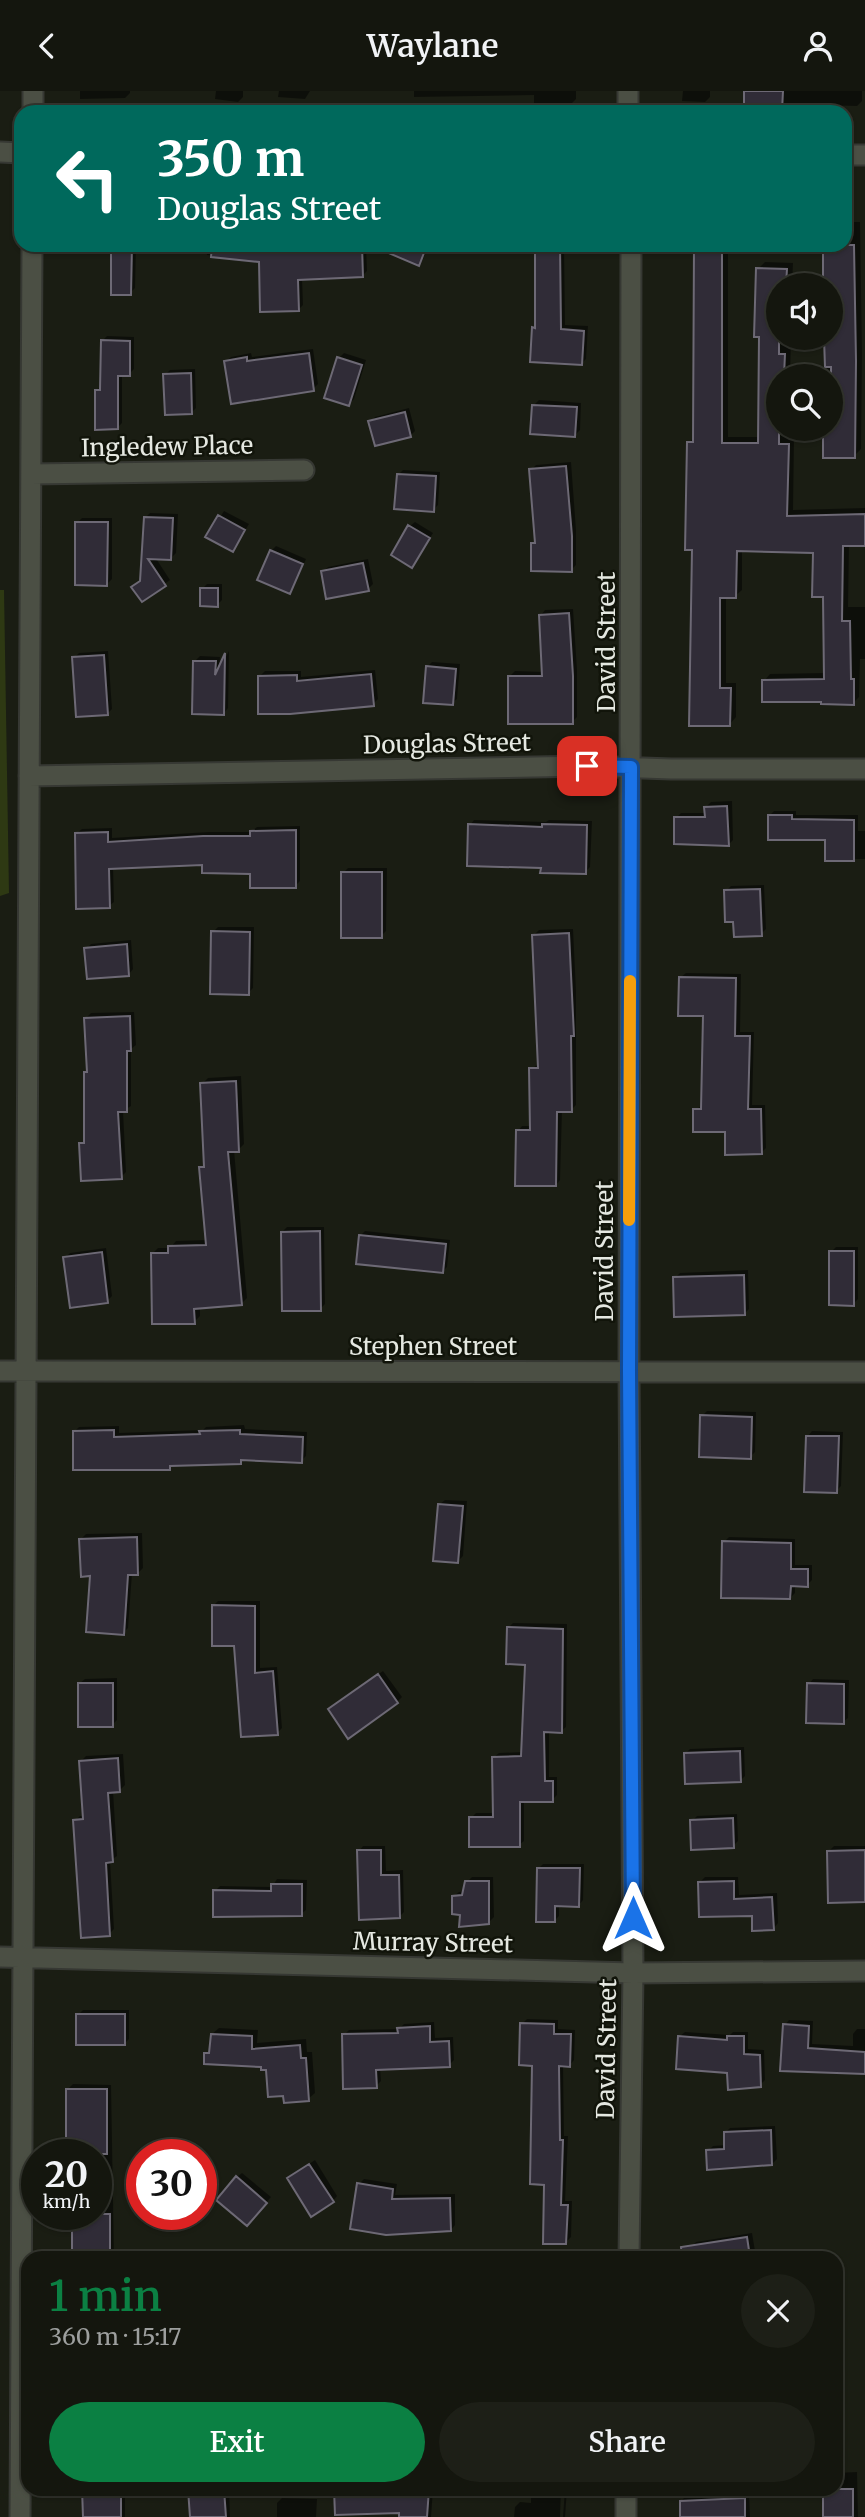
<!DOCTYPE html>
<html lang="en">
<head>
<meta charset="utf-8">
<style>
  :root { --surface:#14160e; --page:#1d1f17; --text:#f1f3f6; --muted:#9d9f9e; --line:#33352e; --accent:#0b8043 }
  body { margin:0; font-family:Merriweather,serif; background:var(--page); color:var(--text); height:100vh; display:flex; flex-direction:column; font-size:26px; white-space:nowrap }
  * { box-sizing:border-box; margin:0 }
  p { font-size:23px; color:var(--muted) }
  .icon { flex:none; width:38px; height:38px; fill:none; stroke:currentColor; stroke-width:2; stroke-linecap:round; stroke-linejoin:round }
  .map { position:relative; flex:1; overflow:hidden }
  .details { position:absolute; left:21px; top:2160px; width:822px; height:245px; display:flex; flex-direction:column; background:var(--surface); border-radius:21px; box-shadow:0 2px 5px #0004,0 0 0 2px var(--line) }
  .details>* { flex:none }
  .banner { position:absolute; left:14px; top:14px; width:838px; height:147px; border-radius:21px; box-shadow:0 2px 5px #0004,0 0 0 2px var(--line); background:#00695c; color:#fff; overflow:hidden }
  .buttons { position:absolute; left:766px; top:182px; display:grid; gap:14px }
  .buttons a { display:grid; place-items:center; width:77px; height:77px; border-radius:50%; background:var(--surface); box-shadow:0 2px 5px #0004,0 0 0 2px var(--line); font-size:35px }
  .speed { position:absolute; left:21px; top:2048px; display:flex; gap:14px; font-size:35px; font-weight:700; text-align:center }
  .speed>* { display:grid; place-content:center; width:91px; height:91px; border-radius:50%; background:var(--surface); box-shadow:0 2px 5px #0004,0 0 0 2px var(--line); line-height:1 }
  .speed small { font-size:18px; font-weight:400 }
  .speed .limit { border:10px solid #d22; background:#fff; color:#111 }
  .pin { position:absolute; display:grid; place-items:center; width:60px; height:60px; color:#fff; margin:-30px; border-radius:14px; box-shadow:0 4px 10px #0006 }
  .me { position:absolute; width:77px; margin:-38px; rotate:0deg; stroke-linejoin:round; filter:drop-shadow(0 0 5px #0008) }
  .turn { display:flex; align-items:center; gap:24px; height:147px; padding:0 28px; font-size:32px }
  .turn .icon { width:91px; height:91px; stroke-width:2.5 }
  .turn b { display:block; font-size:49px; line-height:60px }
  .round { display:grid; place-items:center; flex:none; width:74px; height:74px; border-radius:37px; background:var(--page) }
  .summary { display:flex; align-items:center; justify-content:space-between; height:119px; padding:0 28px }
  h1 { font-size:42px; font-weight:600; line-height:52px; color:var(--accent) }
  .action { display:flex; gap:14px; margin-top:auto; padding:14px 28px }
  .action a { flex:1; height:80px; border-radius:42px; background:var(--accent); color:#fff; font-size:28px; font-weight:600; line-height:80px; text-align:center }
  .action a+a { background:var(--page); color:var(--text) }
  header { display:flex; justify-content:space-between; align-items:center; height:91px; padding:0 28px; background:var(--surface); font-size:32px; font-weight:600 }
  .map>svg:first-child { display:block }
  .green { fill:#2e3913 }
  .shadow { fill:#0007 }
  .building { fill:#302c37; stroke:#6d6975; stroke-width:2 }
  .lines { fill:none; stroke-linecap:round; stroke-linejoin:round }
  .minor-casing { stroke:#363833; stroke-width:23 }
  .minor { stroke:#4b4f44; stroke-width:19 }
  .route-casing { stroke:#114b97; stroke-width:18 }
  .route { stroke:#1a73e8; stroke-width:12 }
  .slow { stroke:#f59e0b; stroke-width:12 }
  .labels { text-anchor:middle; stroke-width:5; stroke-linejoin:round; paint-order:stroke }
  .street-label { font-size:24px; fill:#e5e8e1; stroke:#11140a }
</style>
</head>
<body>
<header><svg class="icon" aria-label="back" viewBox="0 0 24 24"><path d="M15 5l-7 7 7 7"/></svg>Waylane<svg class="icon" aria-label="person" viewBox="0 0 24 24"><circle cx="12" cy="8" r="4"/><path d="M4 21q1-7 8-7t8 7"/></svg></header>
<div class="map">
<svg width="865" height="2426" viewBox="0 0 865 2426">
  <rect width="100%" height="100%" fill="#1a1d13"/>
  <path class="green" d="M0,499h4l5,303 -9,3z"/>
  <path class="shadow" d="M80,0h50v2l-5,5 -45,1z
    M216,0h27v6l-5,5 -23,-3z
    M279,0h31l-5,8 -27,-2z
    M414,0h162v8l-5,5 -37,-1v-8l-120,2z
    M683,0h27v6l-5,5 -23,-1z
    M746,0h116v10l-5,5 -70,-2 -5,5z
    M845,131h15l2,131 -1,96 -7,7h-30l1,-27h6v-53h-4l-1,-38h5v-53h-6l-1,-40h21z
    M113,154h23l-1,43 -5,5z
    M205,154h161l1,26 -5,5 -60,2 1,27 -5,5 -38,-49 -53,-6z
    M382,154h47l-6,14 -5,5z
    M466,154h48v2l-5,5 -43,2z
    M536,154h28l1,80 23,1 -2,33 -5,5 -47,-36 3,-3z
    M696,154h53l-6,7h-15v185h32l1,-102 -3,-66 7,-7 28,1 -1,22h-13v53h12l-1,38h-11v53h10v9h5l-1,72 72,-2v36h-16l-1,63h17v52h-5l-1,38 -6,6 -89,-22 6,-7 55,-1v-78l-11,-44 -72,-2v41l-7,6h-9v87h10v34l-6,7h-40l4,-176 -5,-105 6,-7z
    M107,245l27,1v32l-5,5h-7v49l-5,5 -20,-38 5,-5v-44z
    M313,258l5,35 -5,5 -87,-27 5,-5 20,-4 1,4z
    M344,262l22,7 -12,39 -5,5 -10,-46z
    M195,278l1,39 -5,5 -26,-38 5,-5z
    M539,309l42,3 -1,27 -5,5 -41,-30z
    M409,317l6,23 -5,5 -40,-14 5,-5z
    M571,371l5,68v35l-5,5 -38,-26 4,-4 -6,-70 5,-5z
    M403,379l37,2 -2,33 -5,5 -35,-35z
    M224,420l25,13 -16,26 -25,-14z
    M150,422l28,1 -2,39 -5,5 -16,-1 15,23 -28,20 4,-83z
    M82,427h30v61l-5,5 -30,-61z
    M415,431l18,11 -21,33 -2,-40z
    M276,455l30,13 -12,28 -5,5 -18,-41z
    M368,468l5,25 -5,5 -45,-17 5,-5z
    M207,493h15v16l-5,5 -15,-16z
    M573,518l4,61v47l-5,5 -62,-46 5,-5 28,1 -2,-57 4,-5z
    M108,560l4,58 -5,5 -33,-56 5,-5z
    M229,560l-1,57 -4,5 -29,-52 5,-5 20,1 -1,13z
    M432,571l28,2 -3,35 -5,4 -25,-36z
    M375,579l3,29 -5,5 -113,-28 5,-5h36v6z
    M732,710l1,39 -5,5 -52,-27 5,-5h25v-6l5,-5z
    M774,720h22v4h62v16h7v28h-39v-21l-57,-22z
    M474,729l72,2 3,-2 43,1 -2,46 -5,5 -43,-6 -72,-41z
    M300,735v55l-5,5 -43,-13 -48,-10 -91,4 1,35 -5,4 -32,-73 5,-4 30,-1v10l97,-6h42l6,-5z
    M348,777h39l-1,63 -5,5 -38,-63z
    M764,794l2,44 -5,5 -26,-14 -9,-29 5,-5z
    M218,836h36l-1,61 -5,5 -35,-61z
    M573,838l3,62v114l-5,5h-9l-2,70 -4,5 -38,-54 4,-5h10l-1,-57 8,-5 -5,-129 5,-5z
    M131,849l2,29 -4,5 -43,-25 5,-5z
    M686,882l55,1 -1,58h14l-2,73h13l1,43 -5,5 -66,-43 8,-5 2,-91 -24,-37z
    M134,921l2,33 -5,4v57l-8,5 3,61 -5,5 -40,-33 5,-5v-66l2,-2 -2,-53 5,-5z
    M241,985l3,68 -6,6h-4l13,148 -6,6 -41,3v9l-6,6 -42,-68 6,-6h12l6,-7 31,-1 -6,-72 4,-4 -3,-80 6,-6z
    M287,1136h37l1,77 -5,5 -38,-77z
    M365,1140l85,9 -3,27 -5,5 -82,-36z
    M836,1156h22v52l-5,5 -22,-52z
    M106,1157l6,48 -5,5 -42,-43 5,-5z
    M748,1179l1,39 -5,5 -69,-36 5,-5z
    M707,1320l49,1 -1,40 -5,5 -48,-41z
    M244,1334l1,4 62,3 -1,24 -5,5 -56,-3 -4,4 -68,2 -4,4 -95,-36 5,-5 40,-1v7l84,-3 3,-3z
    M812,1340l31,1 -2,54 -5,5 -28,-55z
    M445,1409l22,1 -4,55 -5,5 -18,-57z
    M142,1442l1,35 -5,5h-6l-4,55 -5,5 -31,-59 -11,-35 5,-5z
    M729,1446l66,2v26h17v15l-5,5h-12v8l-5,5 -66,-56z
    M218,1510h42v67l17,-1 5,61 -5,5 -41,-89 -23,-38z
    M513,1532l54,1 -1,103 -5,4h-12v46h8v18l-5,5h-28v41l-5,4 -48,-27 5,-5h18v-56l5,-4 24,-1 4,-89 -19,-35z
    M383,1580l19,26 -5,5 -62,3z
    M117,1587v42l-5,5 -32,-42 5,-4z
    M813,1588l36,1 -1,38 -5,4 -34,-38z
    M744,1656l1,29 -5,5 -55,-27 5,-5z
    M123,1663l2,31 -5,5 -7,1 4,65 -7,5 4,68 -5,5 -34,-113 5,-5h5l-4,-55 5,-5z
    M737,1723l1,27 -5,5 -41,-25 5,-5z
    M363,1755h22l1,25 17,-1 1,42 -5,5 -40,-66z
    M834,1755h31v54l-36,-49z
    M543,1773h41l-1,36 -4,5h-20v11l-5,5 -16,-52z
    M472,1786h21l1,40 -5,5 -27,-8 -8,-18 5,-4 6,-1 2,-9z
    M705,1786h33l1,18 38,-2 1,30 -4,5 -74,-46z
    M277,1788l30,1 -1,30 -5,4 -86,-23 5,-5 52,1z
    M83,1919h46v29l-5,5 -46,-29z
    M527,1928l31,1v9l17,1 -1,30 -4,5h-7l1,71h4l-3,65h7l-1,36 -5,5 -20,-59 -13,-119 -11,-40z
    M789,1929l24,1 -1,23 41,2v-12l4,-5h8v43l-83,-3 3,-44z
    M434,1931l1,16 18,-1 1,23 -5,5 -69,3 1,13 -5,5 -32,-51 5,-5 50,-1 5,-5z
    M219,1937l39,2 -1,13 49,-4 1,13h5l3,41 -7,6 -23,-5 -17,-26 -6,-2 -56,-12 5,-5 1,-15z
    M685,1941l45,3 3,-3h15v17l16,1 1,30 -5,5 -31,-13 -49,-36z
    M73,1993l38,1 3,172h-32l1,-8h-10v-35h23v-60h-13l-1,-13 -14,-52z
    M775,2035l2,33 -5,5 -64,-13 5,-5 13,-1 -1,-12 5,-5z
    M315,2069l22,36 -4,5 -39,-27z
    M242,2082l29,24 -19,22 -15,-42z
    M364,2088l33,5 -2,11 60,-1v31l-4,5 -92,-46z
    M752,2142l4,24h-63l-1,-10 4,-5z
    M210,2160l42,3v3h-47z
    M857,2381l1,45h-33v-28h11v-16z
    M84,2398h41v28h-41z
    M190,2398h39l1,28h-38z
    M336,2398h97l-2,28h-31l1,-5 -64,1z
    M531,2398h30l-1,28h-46l1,-10 5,-5 11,1z
    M565,2398h2l-2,28h-2z
    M684,2398h39v6l26,-1 1,23h-68l-1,-16 3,-3z
    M282,2407l35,1 -1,18h-39v-14z"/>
  <path class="building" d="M744,0h39l-1,20 -38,-1z
    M111,154h21l-1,50h-20z
    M212,154h150l1,32 -65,3 1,31 -39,1 -1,-50 -48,-5z
    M370,154h57l-8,21z
    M535,154h25l1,84 23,2 -2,34 -52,-3 2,-35 3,1z
    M694,154h28v198h36l1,-106h-5l2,-69 31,1 -1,16h-7v69h6l-1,22h-5v68h10l-2,72 78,-2v32h-22l-1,75h8l1,58h3v26l-33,-1v-2h-59v-22l62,-1 -1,-82h-11l1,-44 -76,-2 -1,47h-16v90h11l-1,38h-41l3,-176h-7l2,-108h6z
    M823,154h31l2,116 -1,97h-32v-29h8v-62h-6l-1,-29h7v-53h-8z
    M101,249l29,1v35h-12v53l-23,1v-40h5z
    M309,262l5,38 -83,13 -7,-43 23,-4v4z
    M337,266l25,8 -13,41 -25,-8z
    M191,282l1,41 -27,1 -2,-41z
    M532,314l45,2 -2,30 -45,-3z
    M405,321l6,25 -36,9 -7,-25z
    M566,375l6,70v36l-41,-1v-28h4l-6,-74z
    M397,383l39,2 -2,36 -40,-3z
    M218,424l27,15 -12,22 -28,-15z
    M144,426l29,1 -2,42 -23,-1 18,27 -24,16 -11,-15 9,-6z
    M75,431h33l-1,64 -32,-1z
    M408,434l22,13 -18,30 -21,-13z
    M270,459l33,14 -13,30 -33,-14z
    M363,472l6,28 -43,8 -5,-28z
    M200,497h18v19l-18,-1z
    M569,522l4,63v48h-65v-48h34l-3,-61z
    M225,562l-1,62 -32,-1 1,-53h23l-1,14z
    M104,564l4,60 -32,2 -4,-60z
    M426,575l30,3 -3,36 -30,-2z
    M371,583l3,32 -84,8h-32v-38l39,-1v6z
    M727,715l2,40 -55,-2v-27h31l-1,-10z
    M768,724h24v4l62,1v41h-29v-21h-57z
    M468,733l74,3v-3l45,1 -1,49 -46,-1 1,-5 -74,-2z
    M296,739v58h-46v-14l-48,-1v-8l-93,4 1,39 -34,1 -1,-76 33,-1v10l95,-6h47v-5z
    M341,781h41v66h-41z
    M760,798l2,47 -28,1 -1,-15h-8l-1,-32z
    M211,840l39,1 -1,63 -39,-1z
    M569,842l5,103h-3l1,76h-15l-1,74h-41l1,-56h14l-1,-62h9l-6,-133z
    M127,853l2,32 -42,3 -3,-31z
    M679,886l57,1 -1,58h15l-2,73h13l1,45 -37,1v-23h-32v-23h8l2,-93h-25z
    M130,925l1,35h-4v61h-9l4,67 -41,2 -2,-38h5v-71h3l-3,-54z
    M236,990l3,71h-11l14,153 -48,4 1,15h-43l-1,-71h17v-7l38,-1 -7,-78h5l-4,-84z
    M320,1140l1,80h-39l-1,-79z
    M359,1144l87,9 -3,29 -87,-9z
    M829,1160h25v55l-25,-1z
    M102,1161l6,51 -38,5 -7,-51z
    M744,1184l1,40 -71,2 -1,-40z
    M700,1324l52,2 -1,42 -52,-2z
    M114,1339v7l86,-3 -1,-3 41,-1v4l63,3 -1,26 -61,-3v4l-71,2v4h-97v-39z
    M806,1345h33l-2,57 -33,-1z
    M438,1413l25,2 -5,57 -25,-2z
    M137,1446l1,38h-10l-4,60 -38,-3 4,-56 -9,1 -2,-38z
    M722,1450l69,2v26h17v18l-17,-1 -1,13 -69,-1z
    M212,1514l43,1v67l18,-2 5,64 -37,2 -7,-91h-22z
    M507,1536l56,2 -1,104 -18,-1 1,49h8v21h-33v45h-51v-30h24l-1,-60 29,-1 4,-91 -19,-1z
    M378,1583l20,29 -50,36 -20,-30z
    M78,1592h35v44h-35z
    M807,1592l37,1v40l-38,-1z
    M740,1660l1,31 -56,2 -1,-31z
    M118,1667l2,34 -12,1 5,69 -7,1 4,73 -29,2 -8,-118 10,-1 -4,-58z
    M733,1727l1,30 -43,2 -1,-30z
    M357,1759h24v25h18l1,43 -41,2z
    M865,1759v52l-37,1 -1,-52z
    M537,1777h43l-1,39 -24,-1v16h-19z
    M465,1790h24v43l-30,3 1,-12 -8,-1v-18l10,-1z
    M734,1790v18l38,-2 2,33 -22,1v-15l-53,1 -1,-35z
    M271,1793h31v32l-89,1v-27l58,1z
    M76,1923h49v31h-49z
    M520,1932l34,1v10h17l-1,33 -11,-1 1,74h3l-2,65h7l-2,39h-23l1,-59 -14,-1 2,-118 -13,-1z
    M783,1933l26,2 -1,22 57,4v22l-85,-3z
    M430,1935v16l19,-1 1,26 -74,3 1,18 -34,1 -1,-55 56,-1 -1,-5z
    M211,1943l41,2v13l48,-4 1,13h5l3,43 -25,2 -1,-7 -15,1 -2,-27h-5v-3l-57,-3v-11h5z
    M678,1945l49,4v-4h17v18l16,1 1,32 -33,3 -1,-17 -51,-4z
    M66,1998h41v65h-26v-12h-15z
    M771,2039l1,35 -65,5 -1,-20 18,-1v-17z
    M309,2073l25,38 -23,15 -24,-39z
    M236,2085l31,27 -20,23 -31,-26z
    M357,2092l36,6 -1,10 58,-1 1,33 -65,4 -36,-6z
    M72,2123h38v37h-38z
    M747,2146l3,20h-68l-1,-10z
    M82,2398h39v28h-38z
    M188,2398h36l2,28h-36z
    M334,2398h95l-2,28h-28v-4l-64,2z
    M823,2398h30v28h-30z
    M745,2407v19h-65v-16z"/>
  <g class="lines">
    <defs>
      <path id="minor" d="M33,21v-21
        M628,21v-21
        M0,61l21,1
        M845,64h20
        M31,383l273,-4
        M29,685l558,-10 84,3h194
        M0,1280l865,1
        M0,1866l633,16 232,-2
        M629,2166l4,-284 -4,-602 2,-1126
        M20,2426l12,-2272
        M626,2426v-28"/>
    </defs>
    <use href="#minor" class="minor-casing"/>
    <use href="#minor" class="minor"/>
  </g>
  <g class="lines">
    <defs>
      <path id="route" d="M587,675l44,1 -2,604 4,547"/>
    </defs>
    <use href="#route" class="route-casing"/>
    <use href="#route" class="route"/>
    <path class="slow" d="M629,1129l1,-239"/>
  </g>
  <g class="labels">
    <g class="street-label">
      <text transform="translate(167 356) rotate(-1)" y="8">Ingledew Place</text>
      <text transform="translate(607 551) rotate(-90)" y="8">David Street</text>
      <text transform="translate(447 653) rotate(-1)" y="8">Douglas Street</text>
      <text transform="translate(605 1160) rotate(-90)" y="8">David Street</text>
      <text x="433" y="1264">Stephen Street</text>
      <text transform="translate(433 1852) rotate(1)" y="8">Murray Street</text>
      <text transform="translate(607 1958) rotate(-89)" y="8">David Street</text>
    </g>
  </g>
</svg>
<div class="buttons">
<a><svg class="icon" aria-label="sound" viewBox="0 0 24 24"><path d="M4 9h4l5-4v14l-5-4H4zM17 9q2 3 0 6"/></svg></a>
<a><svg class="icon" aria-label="search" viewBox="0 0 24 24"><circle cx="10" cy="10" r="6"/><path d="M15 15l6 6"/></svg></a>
</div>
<div class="speed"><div>20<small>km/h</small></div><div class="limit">30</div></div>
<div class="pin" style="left:587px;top:675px;background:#d93025"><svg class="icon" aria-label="arrive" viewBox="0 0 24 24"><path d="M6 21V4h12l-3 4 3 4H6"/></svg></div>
<svg class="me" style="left:633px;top:1827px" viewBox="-20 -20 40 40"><path d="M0-17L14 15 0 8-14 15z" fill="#1a73e8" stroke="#fff" stroke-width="4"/></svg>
<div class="banner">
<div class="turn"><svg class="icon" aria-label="left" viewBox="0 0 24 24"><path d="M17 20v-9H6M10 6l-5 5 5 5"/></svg><div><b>350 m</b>Douglas Street</div></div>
</div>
<section class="details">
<div class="summary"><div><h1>1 min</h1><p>360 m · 15:17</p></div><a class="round"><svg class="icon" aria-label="close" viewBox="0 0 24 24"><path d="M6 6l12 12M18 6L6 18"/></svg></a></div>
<div class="action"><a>Exit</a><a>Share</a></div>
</section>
</div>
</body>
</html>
